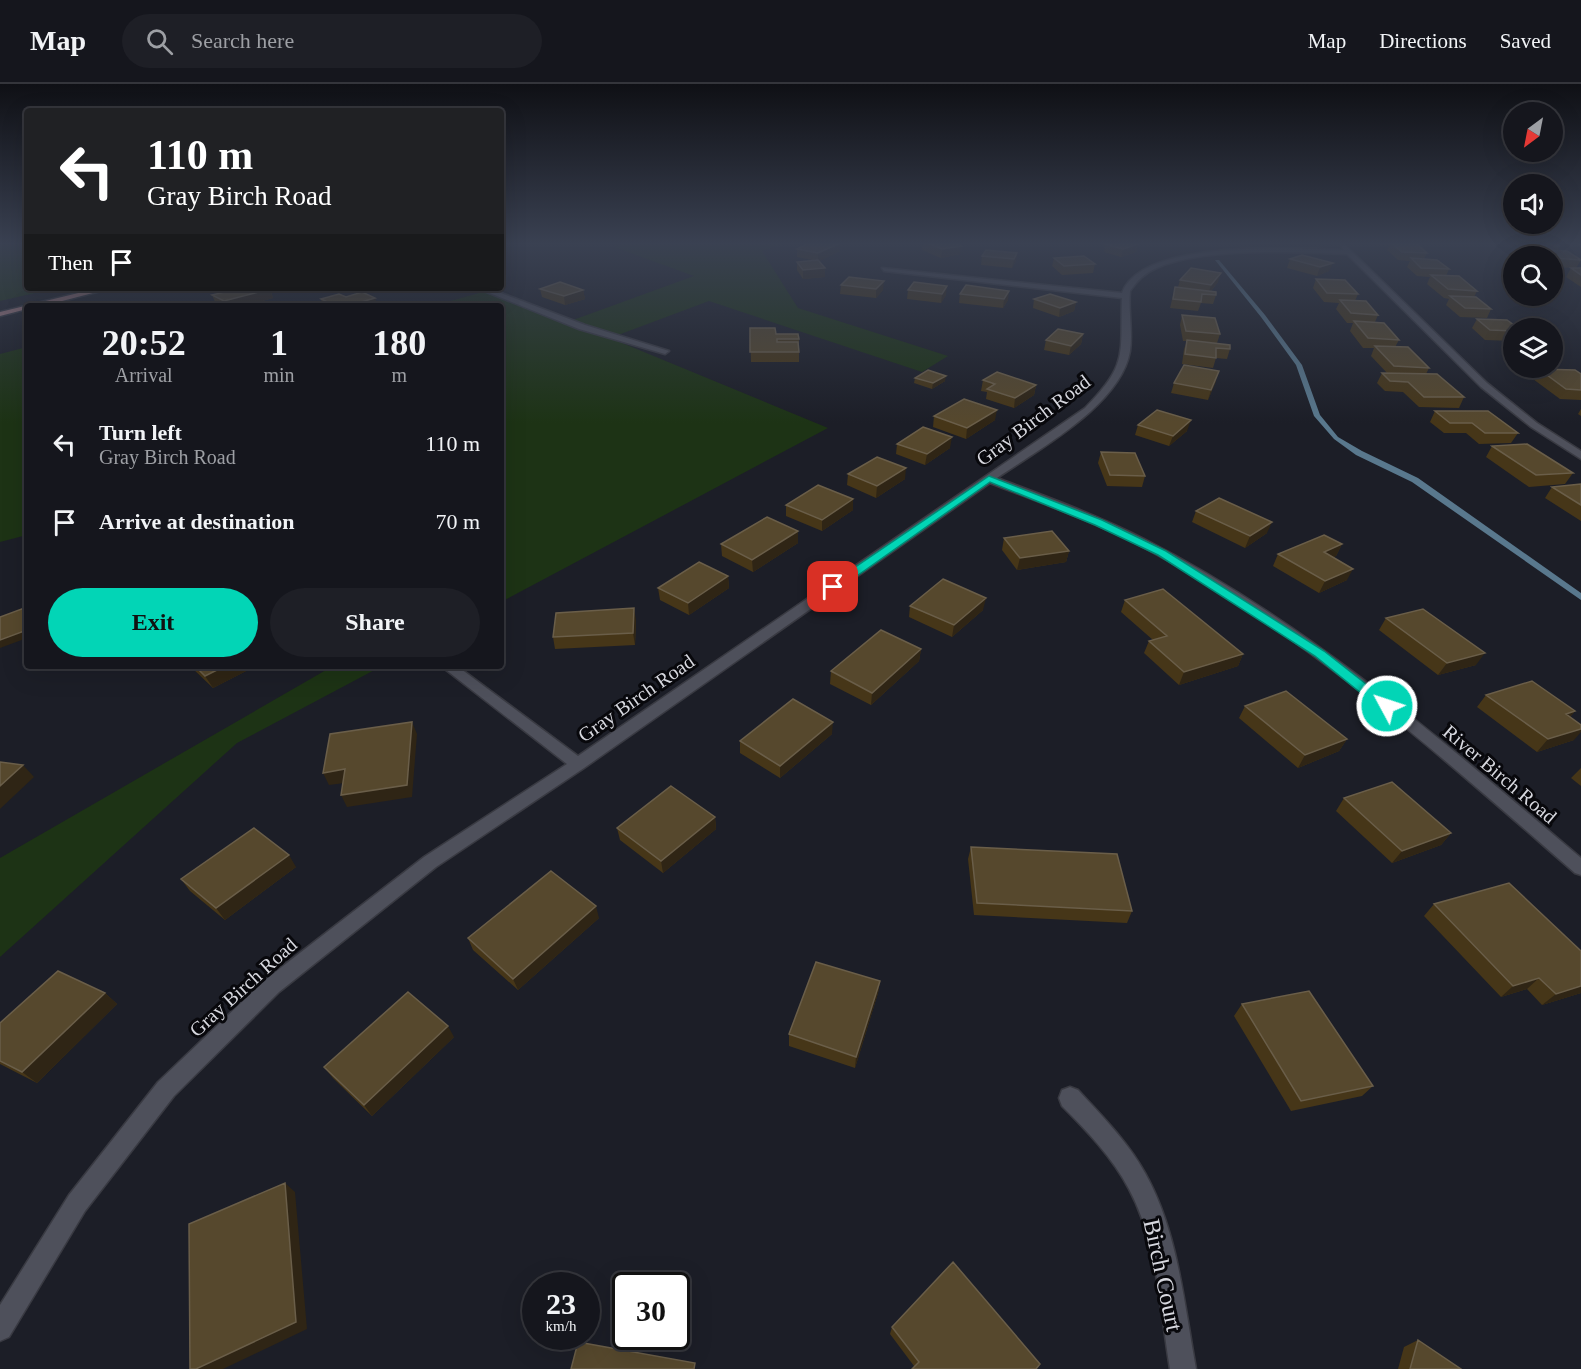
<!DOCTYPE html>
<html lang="en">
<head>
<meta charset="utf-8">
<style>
  :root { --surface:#15161d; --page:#1e1f26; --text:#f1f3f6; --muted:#9d9fa4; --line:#34353b; --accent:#02d5b6 }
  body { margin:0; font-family:"Times New Roman",serif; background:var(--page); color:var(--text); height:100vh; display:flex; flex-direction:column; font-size:22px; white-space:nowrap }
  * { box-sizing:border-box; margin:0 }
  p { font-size:20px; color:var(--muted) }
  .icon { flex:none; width:33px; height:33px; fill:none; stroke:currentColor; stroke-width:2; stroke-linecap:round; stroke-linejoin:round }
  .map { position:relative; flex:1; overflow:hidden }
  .side { position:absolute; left:24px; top:219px; width:480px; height:366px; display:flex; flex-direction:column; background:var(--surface); border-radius:6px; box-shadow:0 6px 24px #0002,0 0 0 2px var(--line) }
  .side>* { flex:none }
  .top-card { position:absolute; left:24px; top:24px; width:480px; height:183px; border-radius:6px; box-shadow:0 6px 24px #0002,0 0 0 2px var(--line); background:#202124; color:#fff; overflow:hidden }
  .needle { width:39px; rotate:212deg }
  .controls { position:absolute; left:1503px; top:18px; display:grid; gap:12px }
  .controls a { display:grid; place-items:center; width:60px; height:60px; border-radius:50%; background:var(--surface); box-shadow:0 6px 24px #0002,0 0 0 2px var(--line); font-size:30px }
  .speed { position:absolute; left:522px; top:1188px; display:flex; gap:12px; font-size:30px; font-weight:700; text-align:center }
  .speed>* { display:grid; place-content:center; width:78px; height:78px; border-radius:50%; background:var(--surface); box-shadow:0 6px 24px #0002,0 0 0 2px var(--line); line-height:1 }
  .speed small { font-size:15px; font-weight:400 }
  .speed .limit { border:3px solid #111; border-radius:9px; background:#fff; color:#111 }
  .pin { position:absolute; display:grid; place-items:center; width:51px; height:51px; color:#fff; margin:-26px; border-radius:12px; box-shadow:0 3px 9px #0006 }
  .me { position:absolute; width:66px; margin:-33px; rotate:310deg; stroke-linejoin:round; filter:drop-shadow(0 0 4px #0008) }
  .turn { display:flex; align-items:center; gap:21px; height:126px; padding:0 24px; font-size:27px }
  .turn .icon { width:78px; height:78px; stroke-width:2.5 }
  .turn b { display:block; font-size:42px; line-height:51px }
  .then { display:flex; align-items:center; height:57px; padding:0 24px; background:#0003; gap:12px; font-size:22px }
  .eta { display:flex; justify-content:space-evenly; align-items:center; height:102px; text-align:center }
  .eta b { font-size:36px; font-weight:700; line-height:42px }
  .action { display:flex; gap:12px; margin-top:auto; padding:12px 24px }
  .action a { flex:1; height:69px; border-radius:36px; background:var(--accent); color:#111; font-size:24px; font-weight:700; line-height:69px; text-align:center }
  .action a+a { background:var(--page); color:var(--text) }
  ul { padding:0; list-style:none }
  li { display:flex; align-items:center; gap:18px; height:78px; padding:0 24px }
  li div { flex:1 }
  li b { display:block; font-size:22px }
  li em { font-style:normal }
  header { display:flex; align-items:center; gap:36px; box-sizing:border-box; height:84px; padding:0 30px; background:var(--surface); border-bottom:2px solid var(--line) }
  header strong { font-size:28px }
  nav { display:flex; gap:33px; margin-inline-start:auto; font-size:21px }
  .search { width:420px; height:54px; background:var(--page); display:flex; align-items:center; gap:15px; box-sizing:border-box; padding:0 21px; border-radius:33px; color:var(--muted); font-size:22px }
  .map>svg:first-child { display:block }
  .green { fill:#1d3315 }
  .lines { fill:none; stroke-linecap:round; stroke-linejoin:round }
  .stream { fill:#59788d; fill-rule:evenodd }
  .minor-casing { stroke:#393a42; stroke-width:3 }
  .major-casing { stroke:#393a42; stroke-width:3 }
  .minor { fill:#4e505b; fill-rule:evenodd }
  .major { fill:#b18489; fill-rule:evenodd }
  .wall { fill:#463618 }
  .shaded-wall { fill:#2f2515 }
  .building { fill:#56482d; stroke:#6a5e49; stroke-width:1.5 }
  .route { fill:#02d5b6; stroke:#018a76; stroke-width:1.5 }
  .labels { text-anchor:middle; stroke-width:6; stroke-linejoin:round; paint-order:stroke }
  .street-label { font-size:20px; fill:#d7d8df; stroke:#08080c }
  .near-street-label { font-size:24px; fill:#d7d8df; stroke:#08080c }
</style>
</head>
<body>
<header>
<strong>Map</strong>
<div class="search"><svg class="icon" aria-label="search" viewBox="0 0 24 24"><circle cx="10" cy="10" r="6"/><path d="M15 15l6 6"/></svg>Search here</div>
<nav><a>Map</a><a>Directions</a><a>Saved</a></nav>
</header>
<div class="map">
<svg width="1581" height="1285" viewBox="0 0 1581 1285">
  <rect width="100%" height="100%" fill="#1c1e27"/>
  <path class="green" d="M0,159h27v45h30l-57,13z
    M625,159h159l-22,8 36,57 150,48 -26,16 -213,-71 -99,37 218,90 -327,174v-296h-69l62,-17 79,31 121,-44 -80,-29z
    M27,263v188l-27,7v-188z
    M333,582h49l-145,77 -237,214v-99z"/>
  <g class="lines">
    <path class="stream" d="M1215,176h4l46,55 37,50 18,50 18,22 24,14 56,27 163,115v7l-169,-118 -56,-27 -22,-16 -20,-23 -18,-51 -35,-48z"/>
    <defs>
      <path id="minor" d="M1576,159h5v3z
        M1341,161h4l142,138 50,40 44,28v8l-50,-32 -50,-40 -134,-133c-49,-2 -167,-9 -205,23 -5,4 -9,10 -12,14 -2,20 3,40 0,60 -9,54 -91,98 -133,127 50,19 100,37 147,61 161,82 300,203 437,319v17l-6,-2c-137,-119 -276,-245 -438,-329 -48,-24 -98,-42 -147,-61l-406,285 -148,99 -157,125 -105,104 -89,115 -76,126 -9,4v-36l69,-110 89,-113 107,-102 159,-123 143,-93 -126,-98h16l121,90 507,-348c44,-44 35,-54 37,-110l-238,-27 -2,-3 240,25c19,-54 173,-45 221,-43z
        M477,204h11l97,37 84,26 -4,3 -86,-25z
        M1070,1003l8,3c24,26 50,52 67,83 33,59 39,130 51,196h-26c-10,-59 -12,-126 -41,-180 -17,-32 -42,-58 -67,-83l-3,-8 3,-8z"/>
      <path id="major" d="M99,204h13l-69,18h-16v3l-27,7v-4z"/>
    </defs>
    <use href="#minor" class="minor-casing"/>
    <use href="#major" class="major-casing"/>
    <use href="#minor" class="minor"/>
    <use href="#major" class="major"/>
  </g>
  <path class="wall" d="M840,159v8l-21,10 6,16 -22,2 -6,-9v-8l15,-2 -15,-3v-8z
    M923,159h33l4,11 -19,4 -19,-8z
    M1378,159h38l11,10 -3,6 25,10 -3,7 31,15 -3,6 17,12 -4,9 -27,-1 -14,-12 3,-6 -5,-1 -17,-14 3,-7 -13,-1 -10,-9 3,-6 -12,-1 -11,-10 3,-5h-10z
    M1514,159h41l5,3 -2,4 23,10 -5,8 -24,-1v-11h-14l1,-2h-11z
    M1105,160h33l-2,8 -15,5 -17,-5z
    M1017,169l-1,8 -4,7 -31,-3 1,-9z
    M1302,171l27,16 -12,5 -30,-8 3,-9z
    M1054,174l41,6 -2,9 -31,2 -10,-9z
    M1571,184h10v19l-15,-10z
    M1316,195l42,15 -3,7 23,14 -3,7 24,18 -4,7 34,21 -3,6 38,23 -5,11 -40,-1 -16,-15 -18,-1 -8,-8 5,-10h5l-16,-17 3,-8h-11l-13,-17 3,-8h-6l-11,-14 3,-6 -15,-1 -11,-14z
    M1180,196l38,2 -7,9 5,4 -3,9 -12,-1 -3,8 -28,-3 5,-21h3z
    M914,198l32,13 -5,8 -34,-4 1,-9z
    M841,201l42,5 -7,8 -36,-4z
    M270,205l3,9 -29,8h-25l-3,-2 -4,-9z
    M540,205l43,1 2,9 -20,6 -23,-8z
    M960,210l48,6 -5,8 -44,-5z
    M346,213l32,9h-55l-2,-7z
    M1034,215l42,3 -2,9 -15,6 -26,-9z
    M1182,231l38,19 -3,9 13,6 -3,10 -11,-1 -3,10 -31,-4 2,-15 3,-8h-4l-3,-16z
    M1477,235l37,9v13l-29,-1 -13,-12z
    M750,244l49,11v23h-48z
    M1083,250l-2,10 -12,11 -25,-5 2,-10z
    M1509,261h5v18l-10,-8z
    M1518,284h34l-1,1 30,5v26l-21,-1 -27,-20 5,-9 -18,-1z
    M915,294l30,3 -13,8 -18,-6z
    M983,296l53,5 -2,10 -20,13 -28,-9 1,-7 -6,-1z
    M1216,297l-8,19 -37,-7 3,-10z
    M1581,325v7l-3,-2z
    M1435,327l83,22 -7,10 -32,1 -13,-11h-22l-14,-11z
    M934,332l61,4 -29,19 -33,-12z
    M1138,341l49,6 -18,15 -34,-11z
    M897,360l53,4 -25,17 -29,-11z
    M1492,362l81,27 -8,11 -36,3 -43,-30z
    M1101,368l44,24 -3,11 -35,-1 -9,-23z
    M848,390l57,5 -29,19 -29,-13z
    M1581,400v37l-36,-23 7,-11z
    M786,421l67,5 -31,21 -36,-15z
    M1196,427l71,22 -22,15 -53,-26z
    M1004,454l65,13 -3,11 -49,8 -15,-20z
    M798,459l-45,29 -31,-16 -1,-12z
    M1342,460l-6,12 -3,1 14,23 -28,13 -46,-27 5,-12z
    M728,492l1,12 -40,27 -29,-15 -2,-12z
    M1125,516l118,54 -5,12 -59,19 -35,-32 5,-12 4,-1 -32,-28z
    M910,522l73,4 -31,27 -43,-20z
    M1386,534l90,47 -38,10 -59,-45z
    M636,536l-1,25 -80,4 -2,-12z
    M921,565l-2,12 -48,44 -41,-21 1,-13z
    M190,582h59l1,3 -37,19z
    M1486,611l89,16 -5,6 4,23 -37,12 -60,-45z
    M1245,622l102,33 -8,12 -41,17 -59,-50z
    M832,650l-52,44 -40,-25v-12z
    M1581,684v18l-10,-8z
    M1344,714l107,35 -10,12 -49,18 -56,-52z
    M715,733l1,12 -53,44 -43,-33 -3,-12z
    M971,763l161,64 -5,12 -153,-8 -6,-56z
    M296,783l-71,53 -35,-29 -9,-12z
    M1434,820l147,89 -39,12 -15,-16 -26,8 -77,-81z
    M599,834l-81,72 -45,-40 -5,-12z
    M880,897l-2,12 -23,75 -66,-22v-12z
    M105,909l12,11 -80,79 -37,-19v-41z
    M1242,920l131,82 -11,10 -71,15 -57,-95z
    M454,953l-82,79 -39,-38 -9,-11z
    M892,1243l148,37 -126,2 -24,-32z
    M1418,1256l43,29h-63l6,-22z"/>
  <path class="shaded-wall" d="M840,159v8l-22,11v-9z
    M1138,160l-2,8 -15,5 2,-8z
    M961,162l-1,8 -19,4 1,-9z
    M1017,169l-1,8 -4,7 2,-9z
    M1333,179l-4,8 -12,5 3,-9z
    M825,184v9l-22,2v-9z
    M1221,189l-3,9 -10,12 3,-9z
    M884,197l-1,9 -7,8v-9z
    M947,202l-1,9 -5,8 1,-9z
    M270,205l3,9 -29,8h-18l-2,-5z
    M583,206l2,9 -20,6 -1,-9z
    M1009,207l-1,9 -5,8 1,-9z
    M375,214l3,8h-31z
    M1076,218l-2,9 -15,6 1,-9z
    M1083,250l-2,10 -12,11 2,-9z
    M1219,287l-3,10 -8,19 3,-10z
    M946,292l-1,5 -13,8 1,-6z
    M1036,301l-2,10 -20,13 1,-10z
    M997,326l-2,10 -29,19 1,-11z
    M1191,336l-4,11 -18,15 4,-10z
    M952,353l-2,11 -25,17 2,-11z
    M906,384l-1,11 -29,19 1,-12z
    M853,415v11l-31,21v-11z
    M1272,438l-5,11 -22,15 5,-12z
    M798,447v12l-45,29 -1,-12z
    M1342,460l-6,12 -18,8 6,-12z
    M1069,467l-3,11 -49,8 3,-12z
    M1353,485l-6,11 -28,13 6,-12z
    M728,492l1,12 -40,27 -1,-12z
    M986,514l-3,12 -31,27 2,-12z
    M634,524l2,12 -1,25 -2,-12z
    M27,546v8l-27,10v-8z
    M921,565l-2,12 -48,44 1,-12z
    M1485,569l-9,12 -38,10 9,-12z
    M1243,570l-5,12 -59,19 5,-13z
    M225,582h24l1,3 -37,19 -8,-12z
    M1575,627l-10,12 1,-9z
    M412,638l5,12 -5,63 -65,10 -6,-12z
    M833,638l-1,12 -52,44v-12z
    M1581,645v3l-7,8 -37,12 11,-13z
    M1347,655l-8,12 -41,17 7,-13z
    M23,681l11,12 -34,32v-23z
    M345,685l7,13 -23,3 -6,-12z
    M715,733l1,12 -53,44 -2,-12z
    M1451,749l-10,12 -49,18 10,-12z
    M289,771l7,12 -71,53 -9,-12z
    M596,822l3,12 -81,72 -5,-11z
    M1539,894l-12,11 -26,8 12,-11z
    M880,897l-2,12 -23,75 1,-11z
    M1581,902v7l-39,12 14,-11z
    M105,909l12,11 -80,79 -15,-11z
    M448,942l6,11 -82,79 -8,-11z
    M285,1099l10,9 12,137 -84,40h-27z"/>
  <path class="building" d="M809,159h31l-22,10 -21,-4z
    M927,159h29l5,3 -19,3z
    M1107,159h30l1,1 -15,5 -18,-5z
    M1392,159h24l11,10 -25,-1z
    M1530,159h25l5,3 -27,-1z
    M986,166l31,3 -3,6 -32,-3z
    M1542,166l25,1 14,9 -27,-2z
    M1302,171l31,8 -13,4 -30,-8z
    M1084,172l11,8 -31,2 -10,-8z
    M1411,174l26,2 12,9 -28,-1z
    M818,176l7,8 -22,2 -6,-8z
    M1191,184l30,5 -10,12 -31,-5z
    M1571,184h10v7z
    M1431,191l28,1 18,15 -29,-2z
    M849,193l35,4 -8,8 -35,-4z
    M1316,195l29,1 13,14 -31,-1z
    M560,198l23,8 -19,6 -24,-7z
    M914,198l33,4 -5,8 -34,-4z
    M966,201l43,6 -5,8 -44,-5z
    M1175,203l41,5v3l-14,-1 -1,8 -28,-3z
    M241,204h26l3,1 -46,12 -12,-6z
    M362,208l13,6 -28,8h-11l-15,-7 18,-5 7,3z
    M1050,210l26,8 -16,6 -26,-9z
    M1450,212l26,1 15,12 -26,-1z
    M1340,216l26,1 12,14 -27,-2z
    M76,218l6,4h-25z
    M1182,231l33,3 5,16 -34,-3z
    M1477,235l30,1 11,8h-4v3l-24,-1z
    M1354,237l30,2 15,17 -31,-2z
    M750,244h25l1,6h22l1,5h-22v3h21l1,10h-49z
    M1058,245l25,5 -12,12 -25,-6z
    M1187,256l43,5v4l-14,-1v10l-31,-4z
    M1375,262l33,1 21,21 -35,-2z
    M1184,281l35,6 -8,19 -37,-7z
    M1539,285l36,1 6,4v16l-15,-1z
    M928,286l18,6 -13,7 -18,-5z
    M997,288l39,13 -21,13 -28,-9 8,-5 -12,-4z
    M1382,289l55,1 27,23h-40l-16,-15 -18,-1z
    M964,315l33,11 -30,18 -33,-12z
    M1157,326l34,10 -18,16 -35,-11z
    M1435,327h53l30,22h-33l-13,-10h-22z
    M923,343l29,10 -25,17 -30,-10z
    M1527,360l46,29 -37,2 -44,-29z
    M1101,368l34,1 10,23 -35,-1z
    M877,373l29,11 -29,18 -29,-12z
    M1581,400v21l-29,-18z
    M818,401l35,14 -31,21 -36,-15z
    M1219,414l53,24 -22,14 -54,-25z
    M767,433l31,14 -46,29 -31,-16z
    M1052,447l17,20 -49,7 -16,-20z
    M1324,451l18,9 -18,8 29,17 -28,12 -47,-27z
    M699,478l29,14 -40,27 -30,-15z
    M943,495l43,19 -32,27 -44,-19z
    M1163,505l80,65 -59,18 -35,-31 18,-5 -42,-36z
    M27,523v23l-27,10v-23z
    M634,524l-1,25 -80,4 3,-24z
    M1423,525l62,44 -38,10 -61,-45z
    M881,546l40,19 -49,44 -41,-22z
    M195,582h30l-20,10z
    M1532,597l43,30 -9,3 15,11v4l-33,10 -62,-44z
    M1286,607l61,48 -42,16 -60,-49z
    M793,615l40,23 -53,44 -40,-25z
    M412,638l-5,63 -66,10 4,-26 -22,4 7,-39z
    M0,678l23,3 -23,21z
    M1392,698l59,51 -49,18 -58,-53z
    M671,702l44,31 -54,44 -44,-33z
    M254,744l35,27 -73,53 -35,-29z
    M971,763l146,7 15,57 -155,-8z
    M551,787l45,35 -83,73 -45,-41z
    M1509,799l72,68v35l-25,8 -17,-16 -26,8 -79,-82z
    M816,878l64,19 -24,76 -67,-23z
    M58,887l47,22 -83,79 -22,-11v-38z
    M1309,907l64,95 -72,15 -59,-97z
    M408,908l40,34 -84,79 -40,-38z
    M285,1099l11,139 -100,47h-6l-1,-145z
    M953,1178l87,102 -4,5h-124l7,-7 -27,-35z
    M1418,1256l43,29h-51z
    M578,1258l117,21 -1,6h-123z"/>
  <linearGradient id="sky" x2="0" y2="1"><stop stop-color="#0f1015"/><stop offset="0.47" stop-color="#3a4152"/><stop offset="1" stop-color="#3a4152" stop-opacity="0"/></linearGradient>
  <rect width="1581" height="339" fill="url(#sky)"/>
  <path class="route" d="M989,392l113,44 64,31 158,100 70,55 -7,5 -5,-1 -67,-54 -157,-101 -63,-30 -105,-43 -153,108h-8v-5z"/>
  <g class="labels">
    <g class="street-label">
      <text transform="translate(1033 336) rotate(-37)" y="7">Gray Birch Road</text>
      <text transform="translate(636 614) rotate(-35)" y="7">Gray Birch Road</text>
      <text transform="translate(1500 690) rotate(40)" y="7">River Birch Road</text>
      <text transform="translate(243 903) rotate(-42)" y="7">Gray Birch Road</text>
    </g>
    <g class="near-street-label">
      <text transform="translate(1163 1191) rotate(78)" y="8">Birch Court</text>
    </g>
  </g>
</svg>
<div class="controls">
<a><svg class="needle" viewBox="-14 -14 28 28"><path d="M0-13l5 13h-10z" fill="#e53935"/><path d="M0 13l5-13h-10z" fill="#9d9fa4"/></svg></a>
<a><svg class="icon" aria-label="sound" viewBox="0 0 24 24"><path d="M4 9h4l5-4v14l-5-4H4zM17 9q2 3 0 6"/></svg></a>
<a><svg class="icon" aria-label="search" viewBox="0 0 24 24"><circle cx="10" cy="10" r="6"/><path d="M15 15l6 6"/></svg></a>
<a><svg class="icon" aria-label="layers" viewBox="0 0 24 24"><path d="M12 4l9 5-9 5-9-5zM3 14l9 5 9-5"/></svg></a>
</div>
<div class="speed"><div>23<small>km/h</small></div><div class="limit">30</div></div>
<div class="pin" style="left:833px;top:503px;background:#d93025"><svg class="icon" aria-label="arrive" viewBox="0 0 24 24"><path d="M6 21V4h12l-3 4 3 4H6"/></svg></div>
<svg class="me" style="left:1387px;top:622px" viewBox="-20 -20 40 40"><circle r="17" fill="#02d5b6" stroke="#fff" stroke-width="3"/><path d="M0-11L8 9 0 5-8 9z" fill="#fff"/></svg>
<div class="top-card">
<div class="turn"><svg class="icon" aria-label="left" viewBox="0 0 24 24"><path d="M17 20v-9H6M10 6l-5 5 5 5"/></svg><div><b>110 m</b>Gray Birch Road</div></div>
<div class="then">Then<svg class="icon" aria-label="arrive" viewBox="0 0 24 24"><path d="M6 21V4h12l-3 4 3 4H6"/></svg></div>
</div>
<section class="side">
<div class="eta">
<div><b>20:52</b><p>Arrival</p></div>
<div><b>1</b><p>min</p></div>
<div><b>180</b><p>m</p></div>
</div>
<ul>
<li><svg class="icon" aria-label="left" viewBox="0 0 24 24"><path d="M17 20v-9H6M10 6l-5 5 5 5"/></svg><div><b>Turn left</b><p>Gray Birch Road</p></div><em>110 m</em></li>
<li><svg class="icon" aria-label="arrive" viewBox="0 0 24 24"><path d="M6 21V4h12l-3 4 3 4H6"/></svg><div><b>Arrive at destination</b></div><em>70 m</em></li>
</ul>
<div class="action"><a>Exit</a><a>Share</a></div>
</section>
</div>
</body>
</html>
